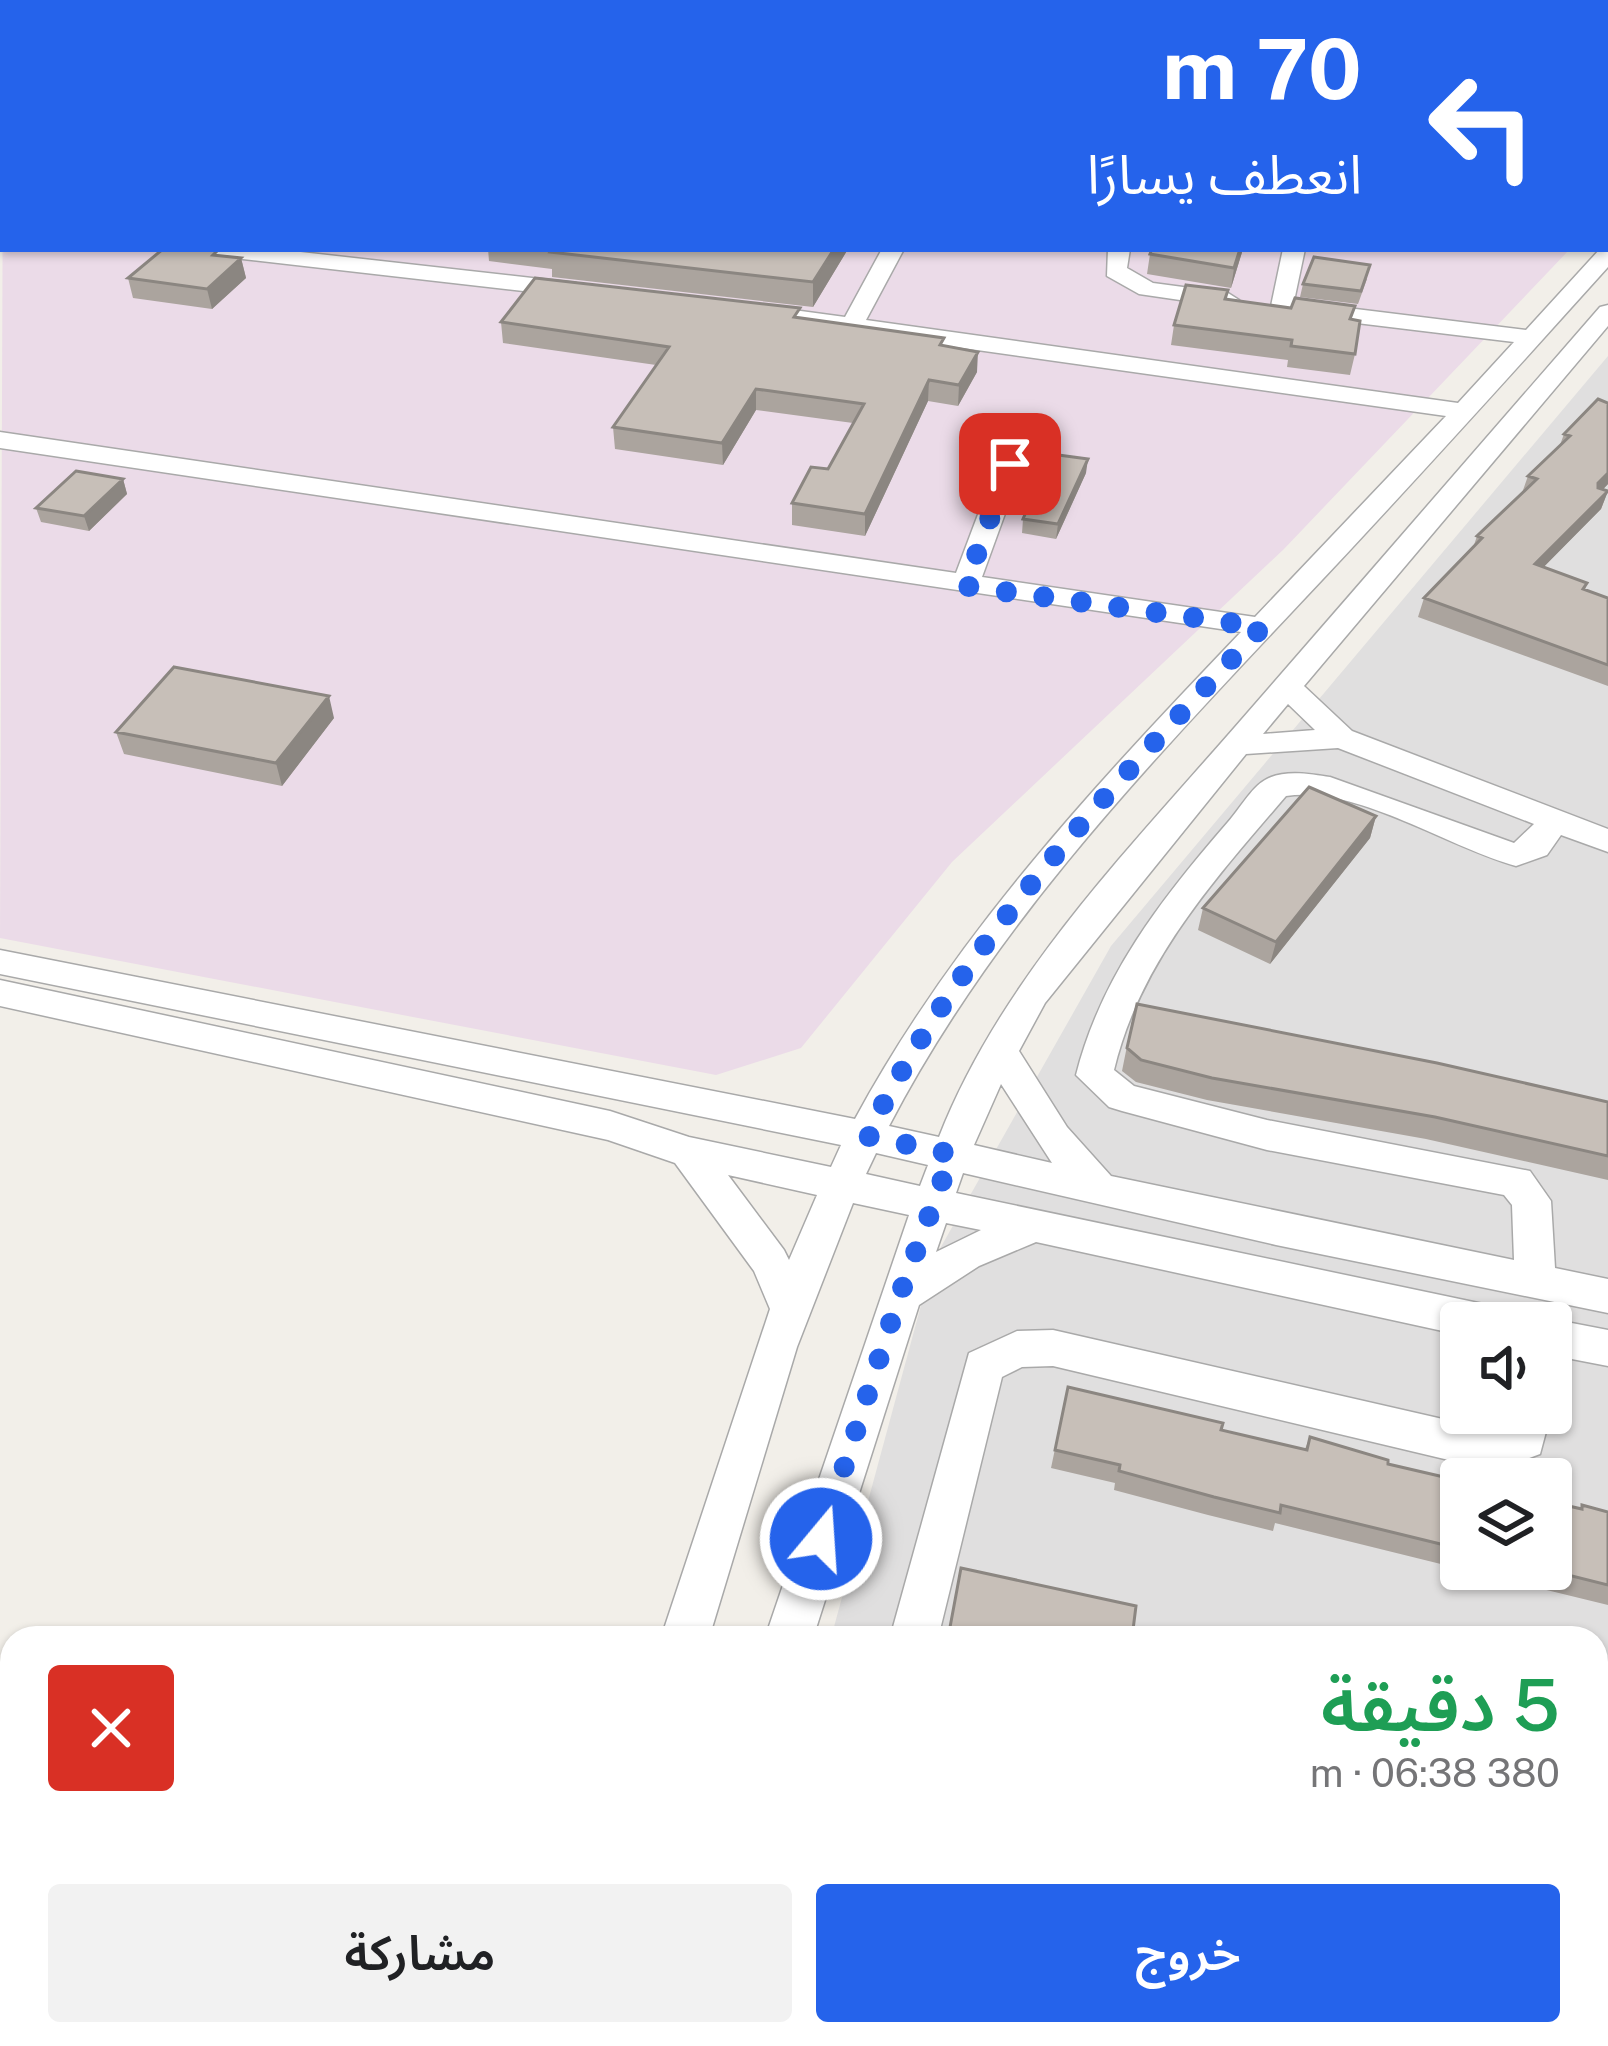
<!DOCTYPE html>
<html lang="ar">
<head>
<meta charset="utf-8">
<style>
  :root { --surface:#fff; --page:#f2f2f2; --text:#202124; --muted:#757577; --accent:#2563eb }
  body { margin:0; font-family:"Public Sans","Noto Sans Arabic",sans-serif; background:var(--page); color:var(--text); direction:rtl; height:100vh; display:flex; flex-direction:column; font-size:45px; white-space:nowrap }
  * { box-sizing:border-box; margin:0 }
  p { font-size:39px; color:var(--muted) }
  .icon { flex:none; width:66px; height:66px; fill:none; stroke:currentColor; stroke-width:2; stroke-linecap:round; stroke-linejoin:round }
  .map { position:relative; flex:1; overflow:hidden; direction:ltr }
  .side { position:absolute; left:0px; top:1626px; width:1608px; height:420px; display:flex; flex-direction:column; background:var(--surface); border-radius:36px 36px 0 0; box-shadow:0 3px 9px #0004; direction:rtl }
  .side>* { flex:none }
  .guide { position:absolute; left:0px; top:0px; width:1608px; height:252px; box-shadow:0 3px 9px #0004; direction:rtl; background:#2563eb; color:#fff; overflow:hidden }
  .fabs { position:absolute; left:1440px; top:1302px; display:grid; gap:24px }
  .fabs a { display:grid; place-items:center; width:132px; height:132px; border-radius:12px; background:var(--surface); box-shadow:0 3px 9px #0004; font-size:60px }
  .pin { position:absolute; display:grid; place-items:center; width:102px; height:102px; color:#fff; margin:-51px; border-radius:24px; box-shadow:0 6px 18px #0006 }
  .me { position:absolute; width:132px; margin:-66px; rotate:18deg; stroke-linejoin:round; filter:drop-shadow(0 0 9px #0008) }
  .turn { display:flex; align-items:center; gap:42px; height:252px; padding:0 48px; font-size:54px }
  .turn .icon { width:156px; height:156px; stroke-width:2.5 }
  .turn b { display:block; font-size:84px; line-height:102px }
  .round { display:grid; place-items:center; flex:none; width:126px; height:126px; border-radius:12px; background:var(--page) }
  .headline { display:flex; align-items:center; justify-content:space-between; height:204px; padding:0 48px }
  h1 { font-size:72px; font-weight:600; line-height:90px; color:#1e9e55 }
  .cta { display:flex; gap:24px; margin-top:auto; padding:24px 48px }
  .cta a { flex:1; height:138px; border-radius:12px; background:var(--accent); color:#fff; font-size:48px; font-weight:600; line-height:138px; text-align:center }
  .cta a+a { background:var(--page); color:var(--text) }
  .map>svg:first-child { display:block }
  .residential { fill:#e0dfdf; fill-rule:evenodd }
  .industrial { fill:#ebdbe8 }
  .lines { fill:none; stroke-linecap:round; stroke-linejoin:round }
  .minor-casing { stroke:#a9a9a9; stroke-width:3 }
  .minor { fill:#fff; fill-rule:evenodd }
  .wall { fill:#aba49e }
  .shaded-wall { fill:#8b8681 }
  .building { fill:#c7bfb8; stroke:#8b8681; stroke-width:3 }
  .route { stroke:#2563eb; stroke-width:21; stroke-dasharray:0 37.8 }
</style>
</head>
<body>
<div class="map">
<svg width="1608" height="2046" viewBox="0 0 1608 2046">
  <rect width="100%" height="100%" fill="#f2efe9"/>
  <path class="residential" d="M1608,356v1690h-887l3,-12h872v-396h-765l102,-377 178,-315zM1461,1323h90v90h-90zM1461,1479h90v90h-90z"/>
  <path class="industrial" d="M188,0h1420v209l-3,3v-209h-1421z
    M3,131v118h1567l-286,300 -332,313 -151,186 -85,27 -716,-137z"/>
  <g class="lines">
    <defs>
      <path id="minor" d="M158,0h21l-23,3z
        M251,0h20l-22,3z
        M378,0h20l-22,3z
        M595,0h19l-21,3z
        M1017,0h18l-20,3z
        M1197,0h18l-19,3z
        M1332,0h18l-19,3z
        M1461,0h18v3h-18z
        M3,108v13l-3,1v-13z
        M1605,126h3v12h-3z
        M3,185v14l-3,1v-14z
        M0,219h3v12h-3z
        M1608,247v20c-100,111 -200,222 -302,330 -155,165 -312,327 -417,529l50,11c61,-156 186,-284 296,-410 122,-140 243,-280 365,-420l8,-2v21l-304,360 48,45 256,98v23l-47,-17 -14,20 -31,11c-69,-19 -160,-81 -230,-70 -71,83 -146,165 -172,274l20,16 133,34 263,51 21,30 4,67 53,11v34l-332,-68 -313,-72 -7,20 532,112 15,6 6,12h-48v12l-425,-93 -57,24 -60,39 -106,333h-48l144,-423 -56,-12 -56,144 -88,291h-48l109,-329 -16,-38 -79,-108 -67,-23 -608,-134v-26l610,131 79,26 142,30 10,-22 -841,-171v-24l855,169c100,-185 241,-335 386,-487l-1241,-184v-16l956,141 41,-109 13,-8 13,8 -41,113 273,40 191,-201 -696,-98 -11,-7 11,-7 95,13 37,-68h22l-38,71 592,83 56,-61 -207,-25 -11,-7 11,-7 219,27 74,-81zM1288,704l27,26 -52,4zM1338,748l196,76 -20,19 -184,-66c-19,-3 -47,-8 -65,3 -14,8 -26,30 -37,42 -66,76 -127,154 -152,253l33,32 13,4 145,39 237,45 8,10 2,55 -403,-84 -44,-49 -48,-76 26,-48 201,-249zM1001,1084l51,79 -78,-18zM876,1153l52,12 -8,21 -54,-12zM728,1175l89,20 -28,65 -5,-10zM946,1223l35,7 -45,22z
        M205,249h69l302,34 11,7 -11,7 -360,-41z
        M1108,249h22l-3,19 26,15 75,10 11,7 -11,7 -89,-13 -32,-18z
        M1283,249h22l-12,57 -11,7 -11,-7z
        M1551,1319l57,11v36l-57,-11v-32h-11z
        M1053,1330l442,101 10,-3 2,-15h44l-11,41 -45,17 -442,-105 -31,1 -20,10 -64,261h-48l79,-285 48,-22z
        M1608,1746v50l-12,3v-50z
        M534,2034h54l-4,12h-54z
        M641,2034h54l-3,12h-54z
        M1506,2034h54v12h-54z"/>
    </defs>
    <use href="#minor" class="minor-casing"/>
    <use href="#minor" class="minor"/>
  </g>
  <path class="wall" d="M488,249h360l-35,58 -261,-30v-8l-63,-8z
    M1243,249l-12,39 -84,-14 3,-20z
    M222,256l19,2 5,20 -34,31 -79,-11 -5,-20z
    M1367,279l-9,25 -58,-7 3,-13z
    M1228,290l-2,10 65,8 64,-2 -4,14 4,34 -5,21 -63,-8 1,-7 -117,-15 3,-20z
    M800,318l143,28 34,26 -19,34 -30,-5 -63,135 -73,-11v-22l36,-34 25,-46 -97,-13 -33,55 -108,-16 -2,-22 43,-62 -153,-22 -2,-21z
    M1608,403v81l-5,5 5,2 -7,18 -58,58 44,16 -2,7 23,8v88l-190,-69 6,-19 49,-50 4,-12 45,-43 6,-17 32,-31 4,-11z
    M1086,473l-30,66 -34,-6 1,-14z
    M123,479l4,15 -38,37 -48,-9 -5,-14z
    M334,718l-52,68 -158,-32 -8,-22z
    M1376,816l-6,22 -100,126 -72,-34 5,-22z
    M1134,1011l474,91v78l-182,-41 -219,-39 -71,-18 -14,-11z
    M1068,1387l153,43 84,19 5,-12 78,27 73,17v88l-186,-46 -2,8 -65,-16 -94,-25 1,-7 -64,-15z
    M1582,1505l26,7v93l-147,-36h90z
    M824,2034h512l10,12h-492l-31,-10z"/>
  <path class="shaded-wall" d="M834,249h14l-35,58v-25z
    M1240,249h3l-12,39 3,-20z
    M241,258l5,20 -34,31 -5,-20z
    M978,352l-1,20 -19,34 1,-21z
    M929,380l-1,21 -63,135v-22z
    M756,389v21l-33,55 -1,-22z
    M1088,459l-2,14 -30,66 2,-15z
    M1608,473v11l-16,17 6,-18z
    M123,479l4,15 -38,37 -5,-15z
    M1608,491l-7,18 -72,73 6,-18z
    M329,696l5,22 -52,68 -6,-23z
    M1376,816l-6,22 -100,126 6,-22z"/>
  <path class="building" d="M808,0h85l-2,3h-85z
    M908,0h67l-2,3h-64z
    M1480,0h128v106h-3v-103h-125z
    M163,249h56l-6,6 28,3 -34,31 -79,-11z
    M552,249h282l-21,33 -263,-30z
    M1152,249h88l-6,19 -84,-14z
    M1314,257l56,8 -9,26 -58,-7z
    M535,278l265,30 -6,9 150,21 -4,7 38,7 -19,33 -30,-5 -64,134 -73,-11 19,-36 17,2 36,-65 -108,-15 -34,54 -109,-16 56,-80 -168,-25z
    M1186,285l42,5 -3,9 66,9 4,-10 60,8 -5,13 10,2 -5,33 -64,-8 1,-6 -118,-15z
    M1598,399l10,4v70l-10,10v5l10,3 -73,73 52,19 -4,6 25,9v67l-184,-67 58,-60 -5,-2 60,-57 -9,-3 42,-40 -6,-2z
    M1051,454l37,5 -30,65 -35,-5z
    M76,471l47,8 -39,37 -48,-8z
    M174,667l155,29 -53,67 -160,-31z
    M1309,787l67,29 -100,126 -73,-34z
    M1137,1004l300,59 171,39v54l-173,-39 -223,-39 -71,-18 -14,-12z
    M1068,1387l155,36 -2,7 86,20 3,-13 78,23v4l73,17v68l-180,-44 -1,8 -66,-16 -95,-26 1,-6 -65,-15z
    M1551,1502l31,7v-4l26,7v73l-64,-16h7z
    M961,1568l175,38 -4,32h-184z
    M858,2034h478l10,3v9h-452z"/>
  <g class="lines">
    <path class="route" d="M821,1539l78,-242 53,-143 -85,-18c99,-199 245,-349 395,-509l-297,-41 45,-122"/>
  </g>
</svg>
<div class="fabs">
<a><svg class="icon" aria-label="sound" viewBox="0 0 24 24"><path d="M4 9h4l5-4v14l-5-4H4zM17 9q2 3 0 6"/></svg></a>
<a><svg class="icon" aria-label="layers" viewBox="0 0 24 24"><path d="M12 4l9 5-9 5-9-5zM3 14l9 5 9-5"/></svg></a>
</div>
<div class="pin" style="left:1010px;top:464px;background:#d93025"><svg class="icon" aria-label="arrive" viewBox="0 0 24 24"><path d="M6 21V4h12l-3 4 3 4H6"/></svg></div>
<svg class="me" style="left:821px;top:1539px" viewBox="-20 -20 40 40"><circle r="17" fill="#2563eb" stroke="#fff" stroke-width="3"/><path d="M0-11L8 9 0 5-8 9z" fill="#fff"/></svg>
<div class="guide">
<div class="turn"><svg class="icon" aria-label="left" viewBox="0 0 24 24"><path d="M17 20v-9H6M10 6l-5 5 5 5"/></svg><div><b>70 m</b>انعطف يسارًا</div></div>
</div>
<section class="side">
<div class="headline"><div><h1>5 دقيقة</h1><p>380 m · 06:38</p></div><a class="round" style="background:#d93025;color:#fff"><svg class="icon" aria-label="close" viewBox="0 0 24 24"><path d="M6 6l12 12M18 6L6 18"/></svg></a></div>
<div class="cta"><a>خروج</a><a>مشاركة</a></div>
</section>
</div>
</body>
</html>
